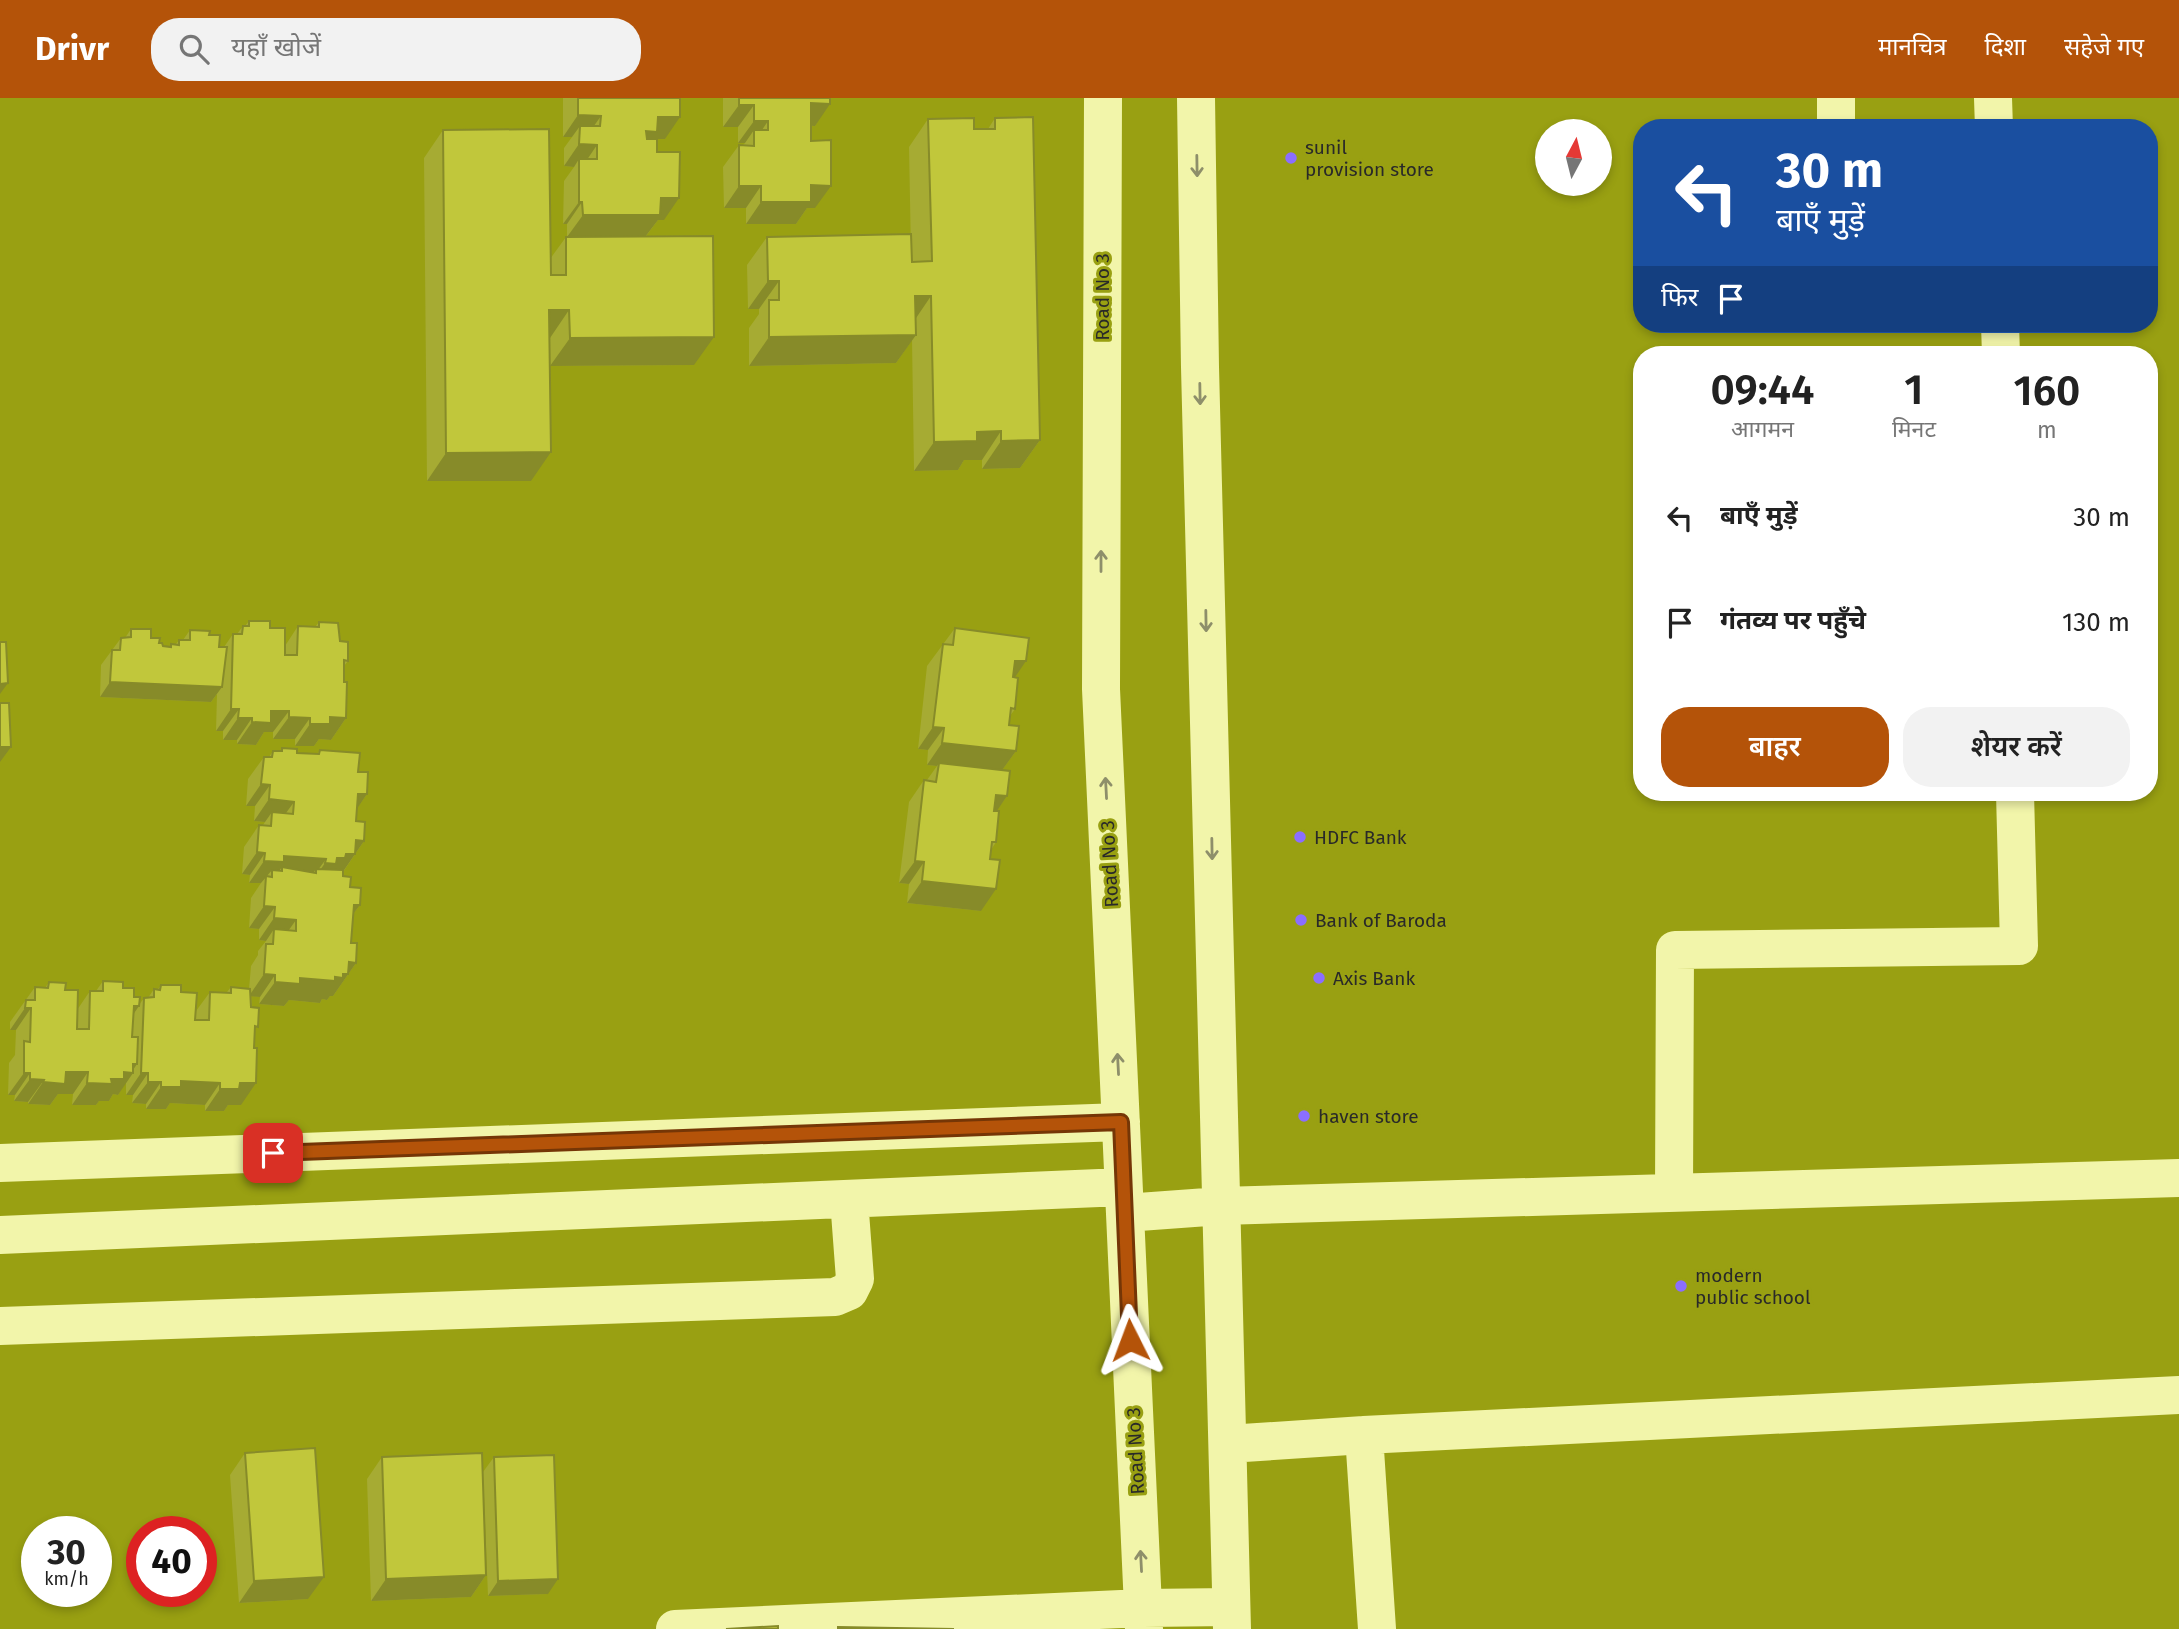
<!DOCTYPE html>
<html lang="hi">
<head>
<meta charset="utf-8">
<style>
  :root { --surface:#fff; --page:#f2f2f2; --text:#222; --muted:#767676; --accent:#b45309 }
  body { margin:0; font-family:"Fira Sans","Noto Sans Devanagari",sans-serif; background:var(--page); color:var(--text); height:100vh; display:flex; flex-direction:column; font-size:26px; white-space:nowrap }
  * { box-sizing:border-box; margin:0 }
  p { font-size:23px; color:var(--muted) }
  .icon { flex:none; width:38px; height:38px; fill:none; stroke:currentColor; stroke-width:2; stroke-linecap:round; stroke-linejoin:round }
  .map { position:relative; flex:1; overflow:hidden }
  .drawer { position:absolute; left:1633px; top:248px; width:525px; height:455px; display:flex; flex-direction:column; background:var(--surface); border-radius:28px; box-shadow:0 4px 10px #0003 }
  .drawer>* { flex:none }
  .hud { position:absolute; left:1633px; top:21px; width:525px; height:214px; border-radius:28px; box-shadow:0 4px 10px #0003; background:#1a4fa0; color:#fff; overflow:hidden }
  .needle { width:46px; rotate:7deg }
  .tools { position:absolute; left:1535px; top:21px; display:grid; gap:14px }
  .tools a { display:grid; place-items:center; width:77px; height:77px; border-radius:50%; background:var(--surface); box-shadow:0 4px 10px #0003; font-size:35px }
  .speed { position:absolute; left:21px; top:1418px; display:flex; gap:14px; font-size:35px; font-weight:700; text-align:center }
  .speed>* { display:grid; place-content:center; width:91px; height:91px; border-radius:50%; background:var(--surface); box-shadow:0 4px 10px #0003; line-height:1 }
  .speed small { font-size:18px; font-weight:400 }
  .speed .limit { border:10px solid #d22; background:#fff; color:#111 }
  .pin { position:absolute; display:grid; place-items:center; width:60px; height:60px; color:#fff; margin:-30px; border-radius:14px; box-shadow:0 4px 10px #0006 }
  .me { position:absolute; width:77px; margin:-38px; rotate:357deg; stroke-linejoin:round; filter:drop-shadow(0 0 5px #0008) }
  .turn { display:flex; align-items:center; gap:24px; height:147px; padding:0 28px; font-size:32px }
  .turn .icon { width:91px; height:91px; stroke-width:2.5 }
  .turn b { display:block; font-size:49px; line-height:60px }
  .then { display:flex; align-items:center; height:66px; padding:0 28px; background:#0003; gap:14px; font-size:26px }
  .eta { display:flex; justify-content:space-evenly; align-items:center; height:119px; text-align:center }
  .eta b { font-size:42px; font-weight:600; line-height:49px }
  .button { display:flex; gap:14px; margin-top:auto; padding:14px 28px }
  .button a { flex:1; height:80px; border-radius:28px; background:var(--accent); color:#fff; font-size:28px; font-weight:600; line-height:80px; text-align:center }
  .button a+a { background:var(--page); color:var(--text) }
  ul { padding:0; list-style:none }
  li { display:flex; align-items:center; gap:21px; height:105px; padding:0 28px }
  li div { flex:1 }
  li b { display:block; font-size:26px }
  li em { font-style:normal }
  header { display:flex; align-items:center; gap:42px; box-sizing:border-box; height:98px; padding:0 35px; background:var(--accent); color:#fff }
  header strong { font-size:33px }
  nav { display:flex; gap:38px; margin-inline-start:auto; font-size:24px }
  .search { width:490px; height:63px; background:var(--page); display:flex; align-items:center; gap:18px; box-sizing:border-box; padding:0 24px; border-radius:28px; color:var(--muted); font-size:26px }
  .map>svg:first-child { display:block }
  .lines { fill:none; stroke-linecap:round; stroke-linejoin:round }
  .minor { stroke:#f2f5aa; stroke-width:38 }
  .wall { fill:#a6ab33 }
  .shaded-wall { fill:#878b29 }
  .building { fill:#c1c73b; stroke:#878b29; stroke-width:2 }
  .oneway { stroke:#8e8f6a }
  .route-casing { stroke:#753606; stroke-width:18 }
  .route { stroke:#b45309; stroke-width:12 }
  .poi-dot { fill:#8b6eff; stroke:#99a012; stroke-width:2.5 }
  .labels { text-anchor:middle; stroke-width:6; stroke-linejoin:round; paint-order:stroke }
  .poi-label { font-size:19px; fill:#292929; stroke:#99a012; text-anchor:start }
  .street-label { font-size:19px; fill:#292929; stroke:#99a012 }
</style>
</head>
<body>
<header>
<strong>Drivr</strong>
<div class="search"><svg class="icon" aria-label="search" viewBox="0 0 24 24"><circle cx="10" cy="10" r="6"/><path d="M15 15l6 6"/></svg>यहाँ खोजें</div>
<nav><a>मानचित्र</a><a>दिशा</a><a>सहेजे गए</a></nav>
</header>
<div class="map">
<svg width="2179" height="1531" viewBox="0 0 2179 1531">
  <rect width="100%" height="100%" fill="#99a012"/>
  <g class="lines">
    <path class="minor" d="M1103,0l-2,591 43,940
      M1196,0l4,269 32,1262
      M1836,0v30
      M1993,0l1,30
      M2000,226l1,31
      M0,1065l1121,-41
      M1674,1095l1,-243 344,-4 -4,-153
      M1125,1115l96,-7 958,-28
      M0,1137l1123,-48
      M0,1228l835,-29 14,-6 6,-12 -6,-80
      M1364,1337l13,194
      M1228,1346l136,-9 815,-40
      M675,1531l468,-21 88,-1"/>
  </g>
  <path class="wall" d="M563,0h117l-15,41h-13l5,13 7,68h-6l-12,16 48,129 -144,1 -19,115h-104l-3,-323 19,-28 107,129 16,-22h1v-13h-4l1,-43 10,-14 -10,-1v-18l8,-11h-9z
    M723,0h107l-15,28h-4l4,82h-8l-11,16h-50v-16h-22l-1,-41 16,-22h4l2,-2h-7v-16h-15z
    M995,20l45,322 -20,28 -38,1v-9h-18l-6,10 -44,1 -2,-131 -16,23 -147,3v-38l10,-14v-5h-11l-1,-44 20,-28 144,16 -2,-106 19,-28 46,10h14z
    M249,523l21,7 15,18 13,-20 17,1 4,-5 21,19 8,20 -4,5 2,52 -15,22 -12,-1 -5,7h-19v-7h-22v-7h-9l-8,13 -19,-1v-4h-14v-9h-7l1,-37 -6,8 -111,-5 1,-32 20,-27h4l6,-9 20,9 12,8 6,1 2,-3h5l3,-4h4l7,-10 19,5 10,12h5l9,-13h4l6,-8h2z
    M955,530l60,49v32l-5,7 -1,9 7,26 -14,19 5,26 -11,15v31l-5,8 -10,61 -74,-8 2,-19 -10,-1 10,-81 15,-22h3l10,-14 -10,-1 1,-15 -10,-1 9,-83z
    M282,650l15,5 20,1 3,-4 38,22 9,22 -10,14 -1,13 8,20 -21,31v4l17,29 -7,9 -2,29 5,20 -23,33h-3l-3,4 -5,-1 -2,4 -31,-3 -5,6 -25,-2 1,-7 -9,-1 4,35 -14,74h-13l-4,6h-19v-6l-35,-2 -4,6h-20v-5l-14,-1 1,-8h-7v-13l-8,13 -5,-1 -4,7h-10l-3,4h-24l1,-11h-15l-8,11 -22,-1v-2l-14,-1 1,-6h-7l1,-32 6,-8 1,-25h-6v-8l25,-35 10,1 4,-6 16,8 12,20 13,-19h6l7,-10 20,7 11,9 5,8 5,-7h4l6,-9h4l3,-4 20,7 15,19 14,-19h17l4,-5 18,2 2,-23 7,-11v-4l8,-10 -7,-1v-11l-10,-1 2,-30 10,-15h-12l1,-8 -8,-1 2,-27 15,-22h4l2,-3 -11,-1 1,-15h-9l2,-27 16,-22h5l4,-6h7z
    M245,1355l63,146 -69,4 -9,-128z
    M382,1359l104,118 -15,22 -100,4 -4,-122z
    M494,1359l54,137 -60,2 -5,-124z"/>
  <path class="shaded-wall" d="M811,5l19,1 -15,22 -20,-1z
    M739,7h15l-16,22h-15z
    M578,17l23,1 -15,21 -6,-11 -8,11h-9z
    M658,19h22l-15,22h-13l-21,14z
    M754,23h14l-14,21v-12l-9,13h-7z
    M579,46l18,1 -15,22 -3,-8 -5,8 -10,-1z
    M811,87l20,1 -16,22h-8l-11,16h-50l15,-22z
    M739,88h22l-15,22h-22z
    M661,100h18l-15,22h-6l-13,17h-78l16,-22z
    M579,104h3l-15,22h-4z
    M768,183h11l-20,28h-11z
    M915,198h16l-19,28z
    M549,212h20l-19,28z
    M916,237l-20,28 -147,3 20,-29z
    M714,239l-20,28 -144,1 20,-28z
    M1001,333l-19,29h-18l-6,10 -44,1 20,-29 43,-10z
    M1040,342l-20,28 -38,1 19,-28z
    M551,354l-20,29h-104l19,-28z
    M1015,563h11l-15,22z
    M110,584l112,5 -11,15 -111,-5z
    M8,585l-8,11v-10z
    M231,611h8l-16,22h-7z
    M271,613h18l-16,21h-9l-8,13 -19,-1 15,-22z
    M289,619l21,1 -15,21h-22z
    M330,619l16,1 -15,22 -12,-1 -5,7h-19l15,-22z
    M238,620h14l-15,22h-14z
    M933,629l11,1 -16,22 -10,-1z
    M942,645l74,8 -16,22 -61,-10 -2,3 -10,-1z
    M0,649h11l-11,15z
    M261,686l9,1 -15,21h-9z
    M358,696h9l-15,22z
    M996,697l11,1 -15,22z
    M269,701l25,3 -16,22 -6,-12 -7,10 -11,-1z
    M356,742l8,1 -24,35 -30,9 15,-22 12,-5z
    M257,754l8,1 -15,22 -8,-1z
    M284,758l42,3 -16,22 6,-8v-4l-9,12 -25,-10v-4l-8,11 -2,-1v-7l-11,13h-12l15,-22z
    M915,763l9,1 -15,22 -10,-1z
    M922,783l74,8 -15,22 -74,-8z
    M354,807h6l-16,21z
    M264,808l11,1 -16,22 -10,-1z
    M274,820l22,2 -15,21 -7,-12 -8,12 -7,-1z
    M349,864l7,1 -23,33h-3l-3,4 -5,-1 -2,4 -31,-3 -5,6 -25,-2 16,-22 25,-4z
    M264,876l11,1 -15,22 -11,-1z
    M134,908h5l-15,22z
    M25,910h6l-15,22h-6z
    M133,966h4l-6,9h2l-15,22 -5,-1 -4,7h-10l-3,4h-24l15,-22 24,-4z
    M66,974h22l-15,22h-15l-8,11 -22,-1 15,-22z
    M24,975h6l-15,22h-7z
    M141,975h7l-15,22h-7z
    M30,981l14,1 -16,22 -14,-1z
    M181,983l39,2 -15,22 -35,-2 -4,6h-20l15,-22z
    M148,984h13l-15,22 -14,-1z
    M240,985h16l-15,22h-13l-4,6h-19l15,-22z
    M486,1477l-15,22 -100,4 15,-22z
    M324,1479l-16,22 -69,4 15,-22z
    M558,1481l-10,15 -60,2 10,-15z"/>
  <path class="building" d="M578,0h102v19h-22l-1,15 -11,-1 1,8h10v13h23l-1,46h-18l-1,17h-77l-1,-13h-3v-43h18v-14l-18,-1 1,-18h20l1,-10 -23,-1z
    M739,0h91v6l-19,-1v38l20,-1v46l-20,-1v17h-50v-16h-22v-41l15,1v-16h14v-9h-14v-16h-15z
    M1033,19l7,323 -39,1v-10l-24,1v9l-43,1 -3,-146h-16l1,39 -147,2v-37h10v-19h-11l-1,-44 144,-3 1,28 20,-1 -4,-142 46,-1v11h21v-11z
    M549,31l2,146h15v-38l147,-1 1,101 -144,1 -1,-28h-20l2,142 -105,1 -3,-323z
    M249,523h21v7h15v27h12l1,-29 21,1v-5l19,1 2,18 8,1v19l-4,-1v22h3l-1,36 -16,-1v7h-20v-6l-21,-1v-6h-18v12l-19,-1v-4h-14l1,-9h-8l2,-75h9l1,-8h6z
    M955,530l74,10 -3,23h-11l-2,16 5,1 -3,31 -4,-1 -2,17 10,1 -3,25 -74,-8 2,-15 -11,-1 10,-83 10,1z
    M131,531h20v9h9l-1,5h3l1,3 8,1v-3l8,1v-5h11v-10l20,1 -1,4h11l-1,12h8l-5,40 -112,-5 2,-32h8l1,-12 10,-1z
    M0,544h6l2,41 -8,1z
    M0,605h9l2,44h-11z
    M282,650l15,1v4l22,1 1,-4 40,3 -2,19h10l-1,22h-9l-2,27 9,1 -1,19 -8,-1 -1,14h-9l-1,4h-8l-1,6 -11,-1 1,-4 -42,-3v6l-20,-1 1,-8 -8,-1 2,-27 12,1 1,-14 21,2 1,-12 -25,-3 1,-14 -9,-1 3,-27h8l1,-6h9z
    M939,665l71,8 -3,25 -11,-1 -2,16h5l-3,31h-4l-2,17 10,1 -4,29 -74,-8 2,-19 -9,-1 9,-81 12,2z
    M282,769l34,6v-4l27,1v6l8,1 -1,10 11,1 -1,17h-6l-3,38h6l-1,20 -7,-1 -1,12h-5v4l-8,-1v4l-35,-3v6l-25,-2v-7l-11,-1 2,-30h7l1,-15 22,2v-11l-22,-2 1,-11 -11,-1 2,-30 6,1v-7l10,1z
    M103,883l20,1v6h11v9h6l-1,9h-5l-2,31h6l-1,27h-4v9l-9,-1v7h-13l1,5 -25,-1 1,-11h-22l-1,12 -22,-2 1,-2 -14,-1v-6h-6v-32l6,1 1,-34h-6l1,-8h9v-13l13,1 1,-6 17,1 -1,7h13l-1,39h12l1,-38h13z
    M161,887h20v7l16,1 -2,27h14l1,-28 21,1v-6l19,2 1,18 8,1 -1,19 -3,-1 -1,22h3l-1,35h-16l-1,6h-19v-6l-39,-2v6h-20v-5h-13v-9h-7l3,-75 10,-1v-8l6,1z
    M315,1350l9,129 -70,4 -9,-128z
    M482,1355l4,122 -100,4 -4,-122z
    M554,1357l4,124 -60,2 -4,-124z
    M778,1528v3h-52z
    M838,1529l116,2h-116z"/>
  <defs><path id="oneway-shaft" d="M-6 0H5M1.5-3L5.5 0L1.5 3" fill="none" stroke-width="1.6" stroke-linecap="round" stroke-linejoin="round" transform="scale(1.75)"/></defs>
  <g class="oneway">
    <use href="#oneway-shaft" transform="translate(1197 68) rotate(89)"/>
    <use href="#oneway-shaft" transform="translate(1200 296) rotate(89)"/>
    <use href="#oneway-shaft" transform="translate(1101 463) rotate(-90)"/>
    <use href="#oneway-shaft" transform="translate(1206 523) rotate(89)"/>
    <use href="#oneway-shaft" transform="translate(1106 690) rotate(-93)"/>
    <use href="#oneway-shaft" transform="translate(1212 751) rotate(89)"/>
    <use href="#oneway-shaft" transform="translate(1118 966) rotate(-93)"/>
    <use href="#oneway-shaft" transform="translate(1141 1463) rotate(-93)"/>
  </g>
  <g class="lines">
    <defs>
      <path id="route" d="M273,1055l848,-31 9,218"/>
    </defs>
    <use href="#route" class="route-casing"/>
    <use href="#route" class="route"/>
  </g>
  <g class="poi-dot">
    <circle cx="1291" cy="60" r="7"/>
    <circle cx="1300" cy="739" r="7"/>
    <circle cx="1301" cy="822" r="7"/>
    <circle cx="1319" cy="880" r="7"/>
    <circle cx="1304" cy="1018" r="7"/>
    <circle cx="1681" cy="1188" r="7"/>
  </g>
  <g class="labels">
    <g class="poi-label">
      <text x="1305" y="56">sunil<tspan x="1305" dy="22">provision store</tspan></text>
      <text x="1314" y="746">HDFC Bank</text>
      <text x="1315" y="829">Bank of Baroda</text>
      <text x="1333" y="887">Axis Bank</text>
      <text x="1318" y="1025">haven store</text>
      <text x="1695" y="1184">modern<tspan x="1695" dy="22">public school</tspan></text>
    </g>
    <g class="street-label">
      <text transform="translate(1102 199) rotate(-90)" y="7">Road No 3</text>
      <text transform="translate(1109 766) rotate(-93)" y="7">Road No 3</text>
      <text transform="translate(1135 1353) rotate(-93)" y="7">Road No 3</text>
    </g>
  </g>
</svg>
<div class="tools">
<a><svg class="needle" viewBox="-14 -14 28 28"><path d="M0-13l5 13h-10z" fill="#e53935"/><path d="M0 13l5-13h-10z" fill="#767676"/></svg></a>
</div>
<div class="speed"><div>30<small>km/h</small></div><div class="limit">40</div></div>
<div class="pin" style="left:273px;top:1055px;background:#d93025"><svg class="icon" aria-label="arrive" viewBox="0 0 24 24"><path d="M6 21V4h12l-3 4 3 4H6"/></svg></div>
<svg class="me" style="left:1130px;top:1242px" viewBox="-20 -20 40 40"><path d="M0-17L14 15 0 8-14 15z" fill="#b45309" stroke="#fff" stroke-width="4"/></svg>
<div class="hud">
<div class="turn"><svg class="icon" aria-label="left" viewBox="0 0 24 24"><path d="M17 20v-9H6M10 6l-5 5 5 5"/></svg><div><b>30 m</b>बाएँ मुड़ें</div></div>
<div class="then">फिर<svg class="icon" aria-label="arrive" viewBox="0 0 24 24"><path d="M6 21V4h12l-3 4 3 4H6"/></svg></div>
</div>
<section class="drawer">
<div class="eta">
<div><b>09:44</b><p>आगमन</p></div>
<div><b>1</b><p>मिनट</p></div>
<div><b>160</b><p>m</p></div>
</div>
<ul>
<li><svg class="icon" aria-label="left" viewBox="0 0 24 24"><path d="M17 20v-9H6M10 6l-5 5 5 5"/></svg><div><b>बाएँ मुड़ें</b></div><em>30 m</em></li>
<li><svg class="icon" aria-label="arrive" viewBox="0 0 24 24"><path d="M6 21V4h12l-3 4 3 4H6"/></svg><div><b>गंतव्य पर पहुँचे</b></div><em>130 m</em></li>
</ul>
<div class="button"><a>बाहर</a><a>शेयर करें</a></div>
</section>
</div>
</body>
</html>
